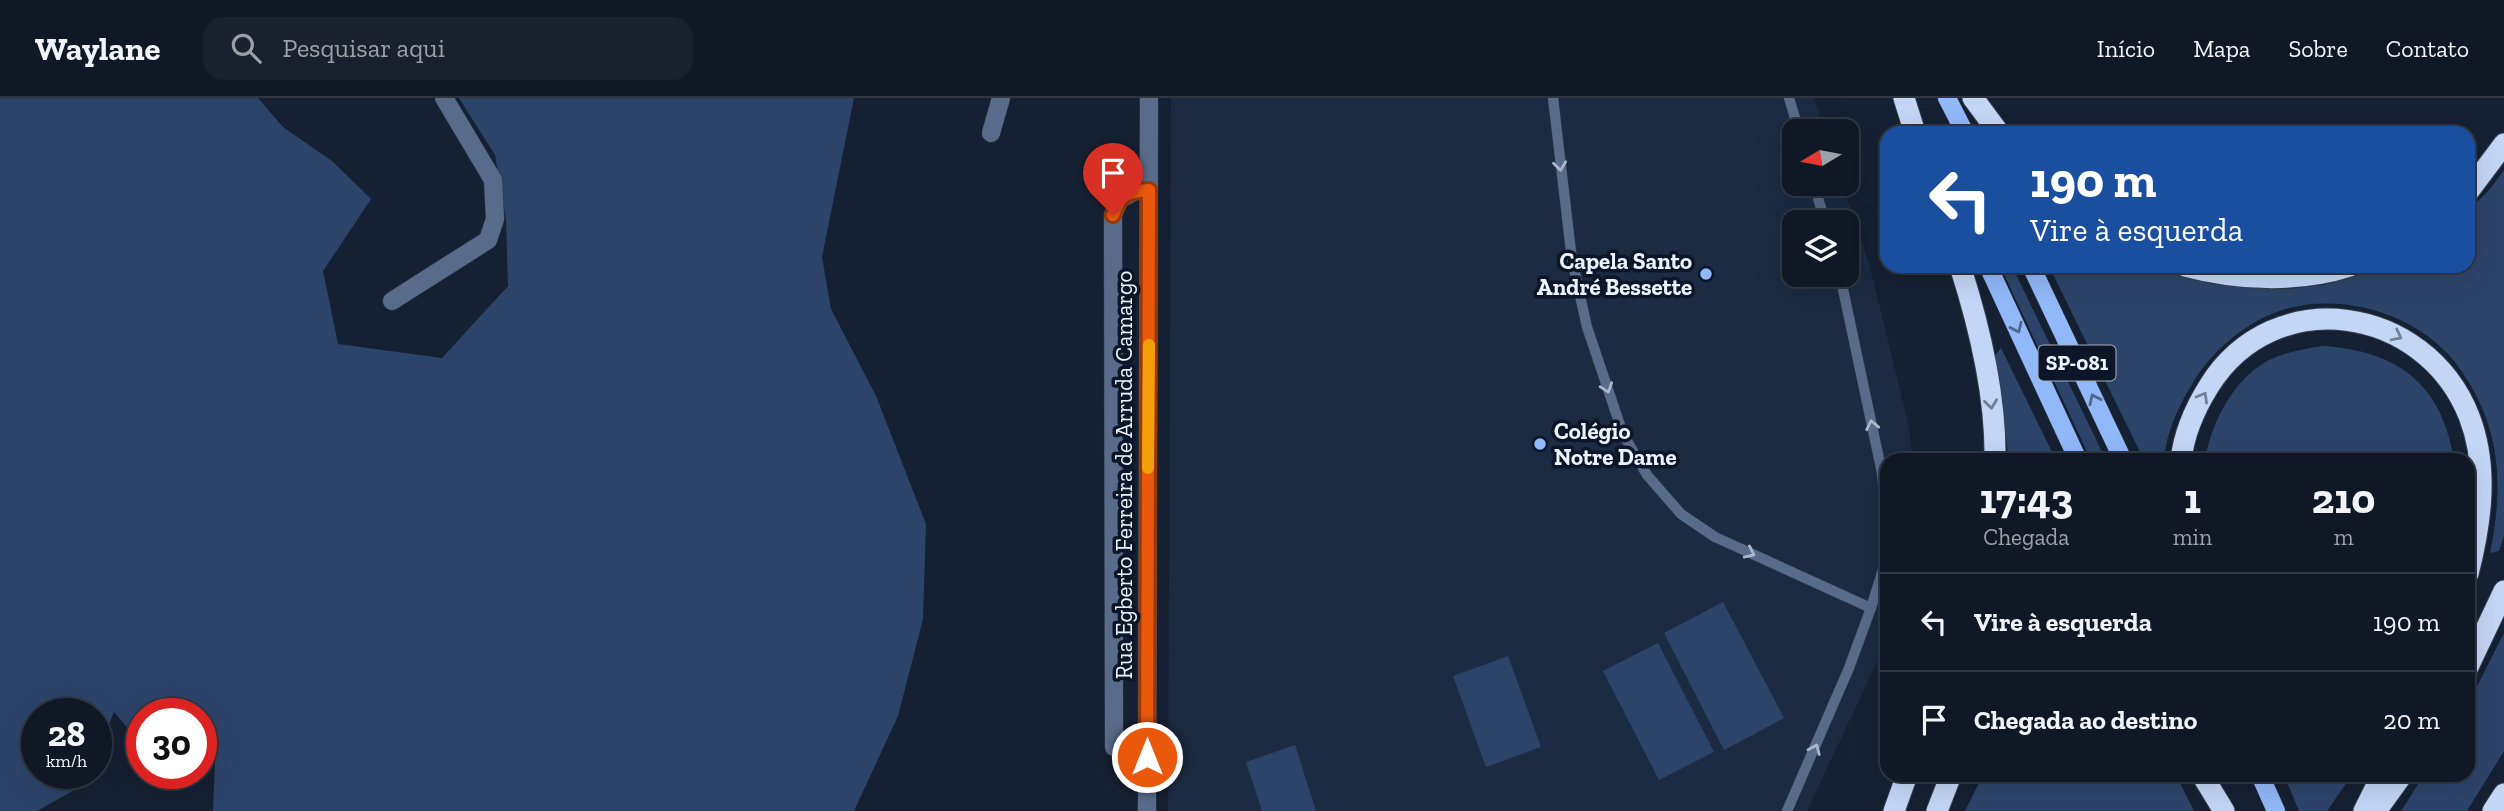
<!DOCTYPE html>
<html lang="pt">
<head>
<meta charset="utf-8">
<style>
  :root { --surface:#101826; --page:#19212e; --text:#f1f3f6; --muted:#9ca0a7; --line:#303743 }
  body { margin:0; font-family:"Zilla Slab",serif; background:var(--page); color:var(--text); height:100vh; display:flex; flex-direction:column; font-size:26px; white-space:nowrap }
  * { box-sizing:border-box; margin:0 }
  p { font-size:23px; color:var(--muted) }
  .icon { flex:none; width:38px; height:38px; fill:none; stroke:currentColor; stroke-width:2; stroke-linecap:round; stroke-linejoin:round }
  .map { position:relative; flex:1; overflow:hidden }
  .side { position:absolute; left:1880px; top:355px; width:595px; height:329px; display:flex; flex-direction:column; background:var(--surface); border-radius:21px; box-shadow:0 7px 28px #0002,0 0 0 2px var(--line) }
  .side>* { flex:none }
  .banner { position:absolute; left:1880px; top:28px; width:595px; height:147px; border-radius:21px; box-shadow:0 7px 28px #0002,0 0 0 2px var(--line); background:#1a4fa0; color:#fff; overflow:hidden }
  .needle { width:46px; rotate:260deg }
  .tools { position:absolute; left:1782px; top:21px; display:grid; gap:14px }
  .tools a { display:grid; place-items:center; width:77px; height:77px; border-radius:14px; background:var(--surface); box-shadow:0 7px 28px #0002,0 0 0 2px var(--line); font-size:35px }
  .speed { position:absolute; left:21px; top:600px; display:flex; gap:14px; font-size:35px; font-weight:700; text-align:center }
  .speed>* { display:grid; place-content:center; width:91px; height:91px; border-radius:50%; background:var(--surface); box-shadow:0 7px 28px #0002,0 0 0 2px var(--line); line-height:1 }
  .speed small { font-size:18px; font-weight:400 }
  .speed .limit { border:10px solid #d22; background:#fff; color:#111 }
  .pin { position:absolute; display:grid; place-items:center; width:60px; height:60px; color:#fff; margin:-72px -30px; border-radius:50% 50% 50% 0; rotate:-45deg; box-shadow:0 0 7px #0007 }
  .pin .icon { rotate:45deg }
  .me { position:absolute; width:77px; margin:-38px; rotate:0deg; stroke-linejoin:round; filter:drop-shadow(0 0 5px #0008) }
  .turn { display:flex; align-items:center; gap:24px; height:147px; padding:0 35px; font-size:32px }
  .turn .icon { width:91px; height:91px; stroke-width:2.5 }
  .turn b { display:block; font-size:49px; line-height:60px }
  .eta { display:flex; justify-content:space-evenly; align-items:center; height:119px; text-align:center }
  .eta b { font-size:42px; font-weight:700; line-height:49px }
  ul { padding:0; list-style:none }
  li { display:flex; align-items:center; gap:21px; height:98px; padding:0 35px; border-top:2px solid var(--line) }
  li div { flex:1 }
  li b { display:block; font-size:26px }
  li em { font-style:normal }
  header { display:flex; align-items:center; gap:42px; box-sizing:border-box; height:98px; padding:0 35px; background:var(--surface); border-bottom:2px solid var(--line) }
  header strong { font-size:33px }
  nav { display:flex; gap:38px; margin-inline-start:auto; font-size:24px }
  .search { width:490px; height:63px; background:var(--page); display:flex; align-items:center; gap:18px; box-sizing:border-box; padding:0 24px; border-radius:21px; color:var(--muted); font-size:26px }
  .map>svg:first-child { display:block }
  .built { fill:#1c2b42; fill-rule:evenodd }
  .green { fill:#2d446a }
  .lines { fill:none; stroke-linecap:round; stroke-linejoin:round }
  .lane-casing { stroke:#333e4f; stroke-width:11 }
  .street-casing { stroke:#333e4f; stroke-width:19 }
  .primary-casing { stroke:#333e4f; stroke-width:19 }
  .highway-casing { stroke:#333e4f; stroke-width:23 }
  .lane { stroke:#596b8a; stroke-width:10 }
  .street { stroke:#596b8a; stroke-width:18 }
  .primary { stroke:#91b8f8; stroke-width:18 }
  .highway { stroke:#c3d6f5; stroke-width:21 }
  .oneway { stroke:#aab6ca }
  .oneway2 { stroke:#4e6790 }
  .oneway3 { stroke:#718099 }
  .route-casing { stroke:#983908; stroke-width:18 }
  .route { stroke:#ea580c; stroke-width:12 }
  .slow { stroke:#f59e0b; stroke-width:12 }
  .poi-dot { fill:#8fb8fd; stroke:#0c1628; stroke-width:2.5 }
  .labels { text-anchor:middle; stroke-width:7; stroke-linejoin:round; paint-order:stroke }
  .shield { fill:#0c1628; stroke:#aab1be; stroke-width:2 }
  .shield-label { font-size:21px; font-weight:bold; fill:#edf3fe }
  .poi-label { font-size:23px; font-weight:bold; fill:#edf3fe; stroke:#0c1628; text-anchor:end }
  .street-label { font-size:23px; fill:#edf3fe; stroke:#0c1628 }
</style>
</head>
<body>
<header>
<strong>Waylane</strong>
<div class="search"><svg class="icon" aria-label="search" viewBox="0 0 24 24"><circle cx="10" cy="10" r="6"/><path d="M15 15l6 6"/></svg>Pesquisar aqui</div>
<nav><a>Início</a><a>Mapa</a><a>Sobre</a><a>Contato</a></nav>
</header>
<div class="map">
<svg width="2504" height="713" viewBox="0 0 2504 713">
  <rect width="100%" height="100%" fill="#152032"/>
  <path class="built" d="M1171,0h643l11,33h-31v53h48l28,83 39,160 4,33h-27v183l-79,168h-639zM1794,124h52v53h-52z"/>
  <path class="green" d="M0,0h258l25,29 49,34 39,38 -48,72 15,73 104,14 66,-72 -2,-66 -11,-65 -36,-57h395l-32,159 9,52 45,87 50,128 -3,95 -25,97 -44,95h-641l2,-50 -14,-2v-45h-59v31l-28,-33 -18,44v-42h-59v60h48l-9,15 -39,22h-37z
    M2504,72v365l-5,16 -9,2c14,-68 11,-126 -30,-184 -36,-52 -110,-76 -171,-61 -38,10 -75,40 -95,73 -15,24 -28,51 -30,79h-20l-95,-194h101l63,18 74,5 37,-4 60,-19h84v-55l22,-22z
    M2000,168h12l94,194h-15z
    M2323,248c75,5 119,38 131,114h-249c6,-37 29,-82 64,-100 17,-8 35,-11 54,-14z
    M2001,250l55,112h-47l-14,-104z
    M1723,504l61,116 -60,32 -60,-117z
    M2504,535v118l-37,60h-66l23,-36h44v-71z
    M1658,545l56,109 -55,28 -56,-109z
    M1508,558l33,91 -55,20 -33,-91z
    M1295,647l21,66h-54l-16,-49z
    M1983,677h193l18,36h-229z
    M2284,677h68l-25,36h-28z"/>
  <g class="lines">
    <defs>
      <path id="lane" d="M1553,0l19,162 15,67 36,107 24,41 34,39 34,23 156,71
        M1789,0l10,33
        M1814,86l11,38
        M1840,177l42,198 4,43
        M1787,713l62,-143 22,-60 14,-45 1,-31"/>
      <path id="street" d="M991,35l10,-35
        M392,203l96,-61 7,-21 -2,-39 -49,-82
        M1114,649l-1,-532 6,-15 16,-9 14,-1
        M1147,713l2,-713"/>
      <path id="primary" d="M1947,0l18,35
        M1988,168l90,194
        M2031,168l92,194
        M2260,677l16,36"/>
      <path id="highway" d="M1904,0l11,35
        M1973,0l26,35
        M2468,94l36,-48
        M1960,168c20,62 36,129 35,194
        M2185,168c53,14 112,17 165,0
        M2181,362c3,-27 13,-50 28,-74 65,-104 216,-81 260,30 20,51 12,107 -1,158
        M2468,569l36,-76
        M2202,677l22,36
        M1894,713l13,-36
        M1937,713l14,-36
        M2364,713l18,-36
        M2376,713l26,-36
        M2493,713l11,-17"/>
    </defs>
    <use href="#lane" class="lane-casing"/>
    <use href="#street" class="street-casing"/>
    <use href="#primary" class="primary-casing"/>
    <use href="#highway" class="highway-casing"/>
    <use href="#lane" class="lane"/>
    <use href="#street" class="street"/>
    <use href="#primary" class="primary"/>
    <use href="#highway" class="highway"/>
  </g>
  <defs><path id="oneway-chevron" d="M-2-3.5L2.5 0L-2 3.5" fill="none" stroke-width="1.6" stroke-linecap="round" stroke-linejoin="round" transform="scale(1.75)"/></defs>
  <g class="oneway">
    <use href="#oneway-chevron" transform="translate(1560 68) rotate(83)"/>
    <use href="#oneway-chevron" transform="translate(1607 290) rotate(71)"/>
    <use href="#oneway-chevron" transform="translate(1872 327) rotate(-102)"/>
    <use href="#oneway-chevron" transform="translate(1750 455) rotate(25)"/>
    <use href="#oneway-chevron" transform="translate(1815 651) rotate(-67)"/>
  </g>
  <g class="oneway2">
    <use href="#oneway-chevron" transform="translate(2017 230) rotate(65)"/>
    <use href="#oneway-chevron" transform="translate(2094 301) rotate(-115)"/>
  </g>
  <g class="oneway3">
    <use href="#oneway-chevron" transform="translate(2397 238) rotate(27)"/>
    <use href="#oneway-chevron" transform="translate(2203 299) rotate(-60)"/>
    <use href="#oneway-chevron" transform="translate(1991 306) rotate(83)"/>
  </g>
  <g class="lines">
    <defs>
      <path id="route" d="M1113,117c7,-20 14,-24 36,-25l-2,567"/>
    </defs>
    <use href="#route" class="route-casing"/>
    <use href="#route" class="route"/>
    <path class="slow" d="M1148,370l1,-123"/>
  </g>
  <g class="poi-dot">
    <circle cx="1706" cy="176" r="7"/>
    <circle cx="1540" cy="346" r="7"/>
  </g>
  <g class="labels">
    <rect class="shield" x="2038.5" y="247.5" width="77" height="35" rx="5"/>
    <g class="shield-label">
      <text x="2077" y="272">SP-081</text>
    </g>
    <g class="poi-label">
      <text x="1692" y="171">Capela Santo<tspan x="1692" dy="26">André Bessette</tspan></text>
      <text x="1554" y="341" text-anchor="start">Colégio<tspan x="1554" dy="26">Notre Dame</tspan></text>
    </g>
    <g class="street-label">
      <text transform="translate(1124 377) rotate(-90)" y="8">Rua Egberto Ferreira de Arruda Camargo</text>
    </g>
  </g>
</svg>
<div class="tools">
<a><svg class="needle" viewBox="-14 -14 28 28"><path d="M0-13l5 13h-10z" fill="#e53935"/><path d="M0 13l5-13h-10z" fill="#9ca0a7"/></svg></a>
<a><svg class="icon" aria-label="layers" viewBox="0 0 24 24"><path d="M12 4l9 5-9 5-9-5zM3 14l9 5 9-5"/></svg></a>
</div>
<div class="speed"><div>28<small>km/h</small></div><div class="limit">30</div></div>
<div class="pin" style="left:1113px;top:117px;background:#d93025"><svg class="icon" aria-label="arrive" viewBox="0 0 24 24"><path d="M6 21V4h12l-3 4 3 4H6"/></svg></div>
<svg class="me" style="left:1147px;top:659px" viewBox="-20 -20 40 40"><circle r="17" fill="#ea580c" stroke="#fff" stroke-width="3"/><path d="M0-11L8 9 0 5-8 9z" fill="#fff"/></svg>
<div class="banner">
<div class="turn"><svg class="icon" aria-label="left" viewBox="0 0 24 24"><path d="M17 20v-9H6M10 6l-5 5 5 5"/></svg><div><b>190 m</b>Vire à esquerda</div></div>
</div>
<section class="side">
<div class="eta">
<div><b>17:43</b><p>Chegada</p></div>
<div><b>1</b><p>min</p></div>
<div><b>210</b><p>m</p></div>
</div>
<ul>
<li><svg class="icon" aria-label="left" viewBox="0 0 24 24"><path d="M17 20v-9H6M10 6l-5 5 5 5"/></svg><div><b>Vire à esquerda</b></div><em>190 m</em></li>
<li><svg class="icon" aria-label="arrive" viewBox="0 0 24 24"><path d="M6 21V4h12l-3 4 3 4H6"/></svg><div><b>Chegada ao destino</b></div><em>20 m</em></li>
</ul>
</section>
</div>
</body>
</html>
